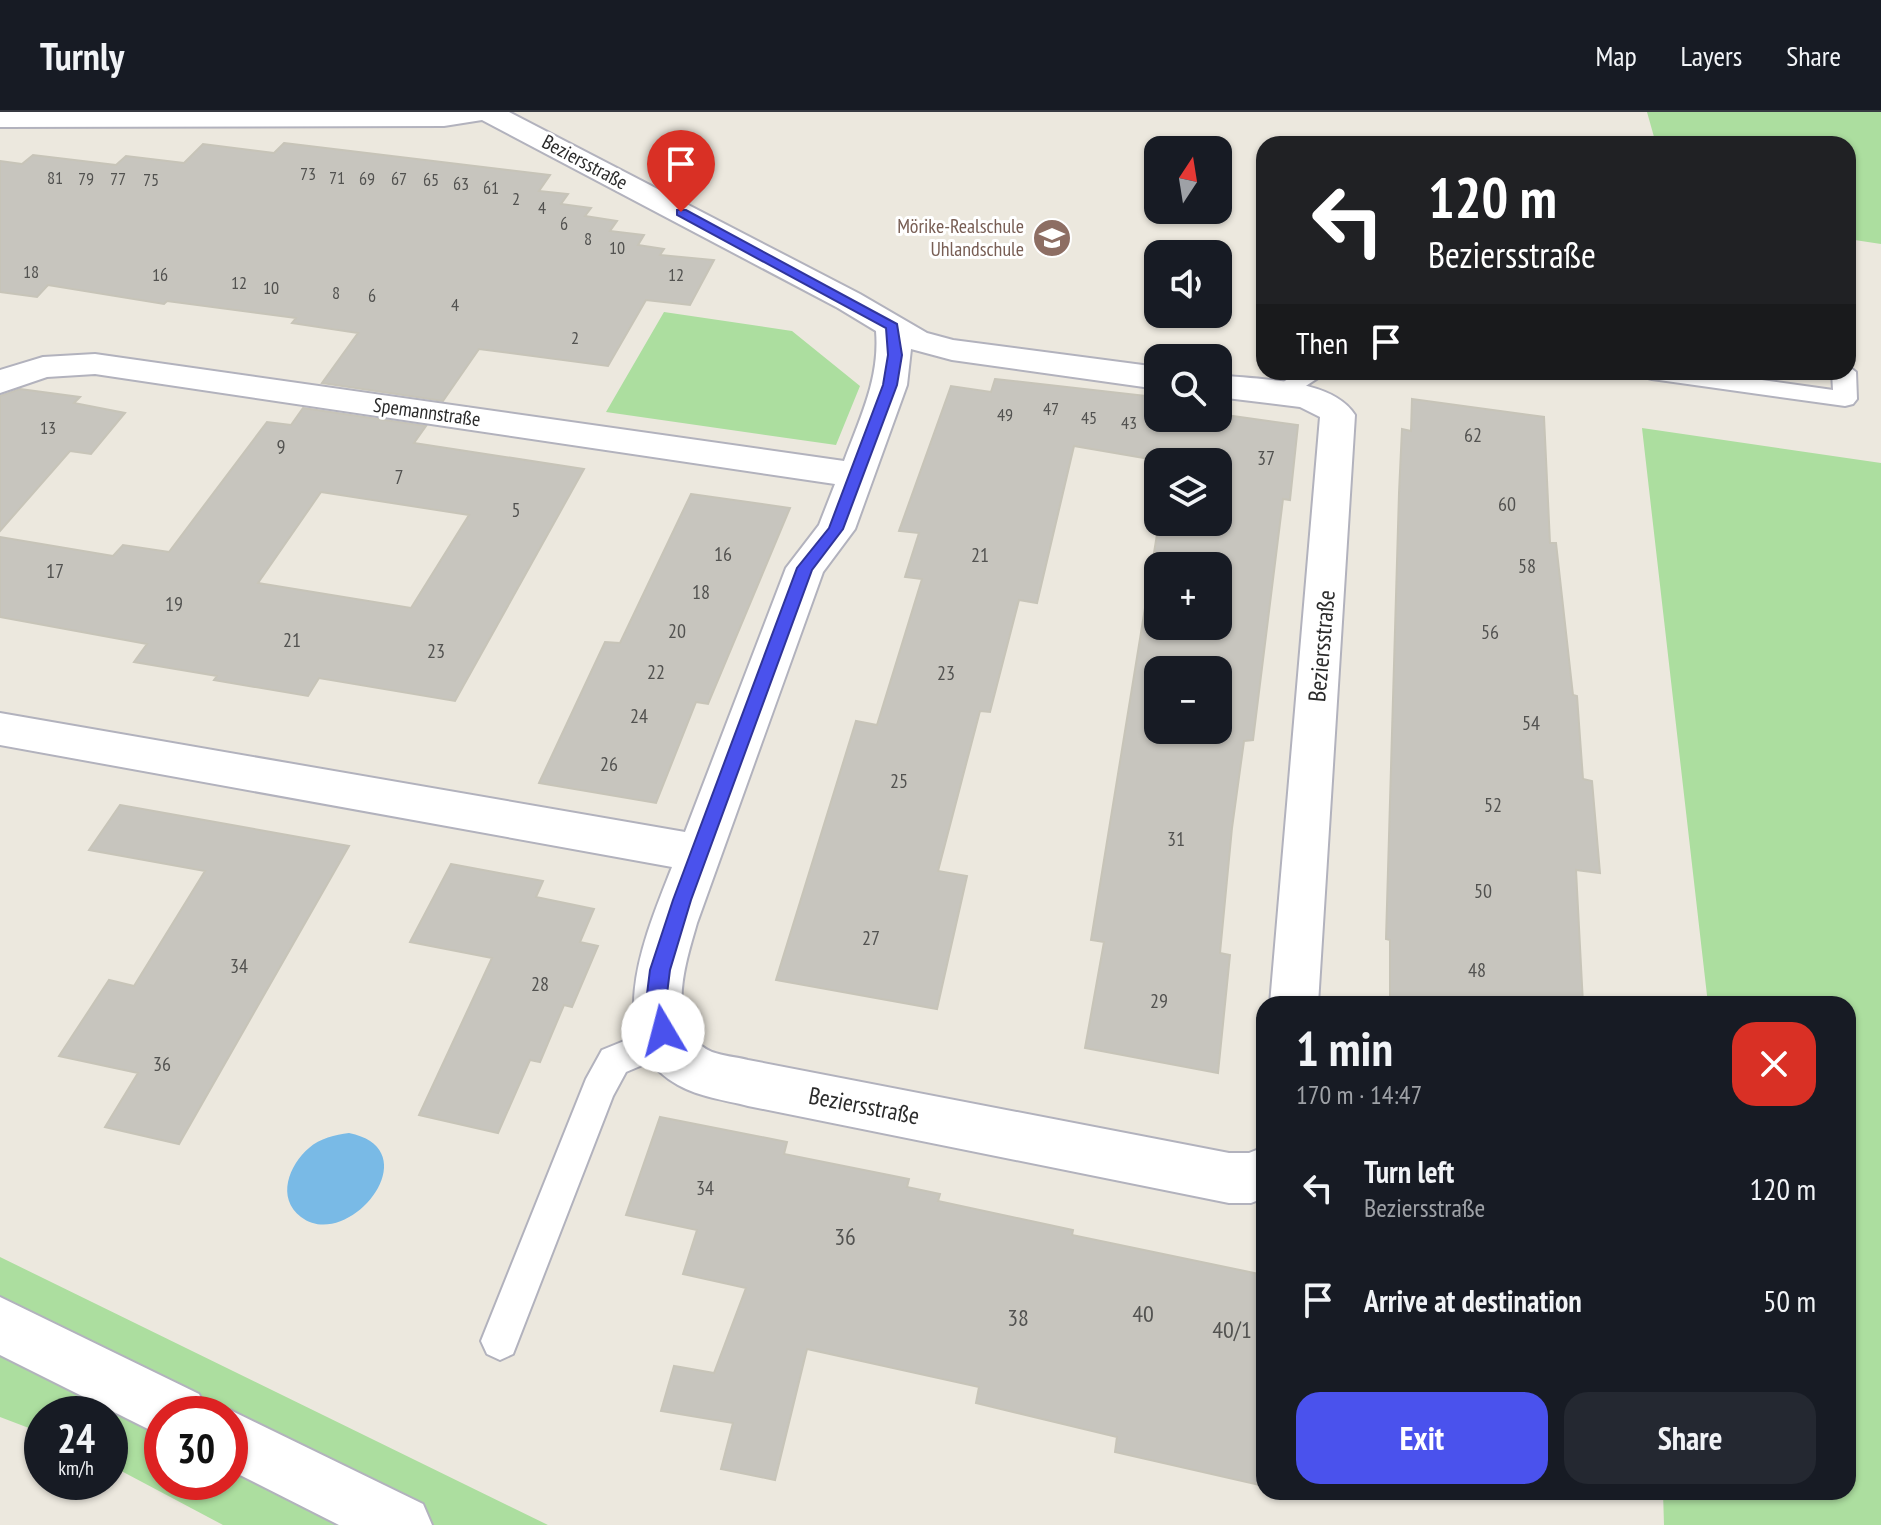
<!DOCTYPE html>
<html lang="en">
<head>
<meta charset="utf-8">
<style>
  :root { --surface:#171b24; --page:#242831; --text:#f1f3f6; --muted:#9ea1a6; --line:#363941; --accent:#4a52ed }
  body { margin:0; font-family:"PT Sans Narrow",sans-serif; background:var(--page); color:var(--text); height:100vh; display:flex; flex-direction:column; font-size:30px; white-space:nowrap }
  * { box-sizing:border-box; margin:0 }
  p { font-size:26px; color:var(--muted) }
  .icon { flex:none; width:44px; height:44px; fill:none; stroke:currentColor; stroke-width:2; stroke-linecap:round; stroke-linejoin:round }
  .map { position:relative; flex:1; overflow:hidden }
  .sheet { position:absolute; left:1256px; top:884px; width:600px; height:504px; display:flex; flex-direction:column; background:var(--surface); border-radius:24px; box-shadow:0 2px 6px #0004 }
  .sheet>* { flex:none }
  .banner { position:absolute; left:1256px; top:24px; width:600px; height:244px; border-radius:24px; box-shadow:0 2px 6px #0004; background:#202124; color:#fff; overflow:hidden }
  .needle { width:52px; rotate:12deg }
  .tools { position:absolute; left:1144px; top:24px; display:grid; gap:16px }
  .tools a { display:grid; place-items:center; width:88px; height:88px; border-radius:16px; background:var(--surface); box-shadow:0 2px 6px #0004; font-size:40px }
  .speed { position:absolute; left:24px; top:1284px; display:flex; gap:16px; font-size:40px; font-weight:700; text-align:center }
  .speed>* { display:grid; place-content:center; width:104px; height:104px; border-radius:50%; background:var(--surface); box-shadow:0 2px 6px #0004; line-height:1 }
  .speed small { font-size:20px; font-weight:400 }
  .speed .limit { border:12px solid #d22; background:#fff; color:#111 }
  .pin { position:absolute; display:grid; place-items:center; width:68px; height:68px; color:#fff; margin:-82px -34px; border-radius:50% 50% 50% 0; rotate:-45deg; box-shadow:0 0 8px #0007 }
  .pin .icon { rotate:45deg }
  .me { position:absolute; width:88px; margin:-44px; rotate:352deg; stroke-linejoin:round; filter:drop-shadow(0 0 6px #0008) }
  .turn { display:flex; align-items:center; gap:28px; height:168px; padding:0 40px; font-size:36px }
  .turn .icon { width:104px; height:104px; stroke-width:2.5 }
  .turn b { display:block; font-size:56px; line-height:68px }
  .then { display:flex; align-items:center; height:76px; padding:0 40px; background:#0003; gap:16px; font-size:30px }
  .round { display:grid; place-items:center; flex:none; width:84px; height:84px; border-radius:24px; background:var(--page) }
  .overview { display:flex; align-items:center; justify-content:space-between; height:136px; padding:0 40px }
  h1 { font-size:48px; font-weight:700; line-height:60px }
  .action { display:flex; gap:16px; margin-top:auto; padding:16px 40px }
  .action a { flex:1; height:92px; border-radius:24px; background:var(--accent); color:#fff; font-size:32px; font-weight:700; line-height:92px; text-align:center }
  .action a+a { background:var(--page); color:var(--text) }
  ul { padding:0; list-style:none }
  li { display:flex; align-items:center; gap:24px; height:112px; padding:0 40px }
  li div { flex:1 }
  li b { display:block; font-size:30px }
  li em { font-style:normal }
  header { display:flex; align-items:center; gap:48px; box-sizing:border-box; height:112px; padding:0 40px; background:var(--surface); border-bottom:2px solid var(--line) }
  header strong { font-size:38px }
  nav { display:flex; gap:44px; margin-inline-start:auto; font-size:28px }
  .map>svg:first-child { display:block }
  .green { fill:#acde9f; fill-rule:evenodd }
  .water { fill:#79bae6 }
  .building { fill:#c7c5be; stroke:#c7c4b8; stroke-width:2; fill-rule:evenodd }
  .lines { fill:none; stroke-linecap:round; stroke-linejoin:round }
  .service-casing { stroke:#b2b2bd; stroke-width:4 }
  .minor-casing { stroke:#b2b2bd; stroke-width:4 }
  .tertiary-casing { stroke:#b2b2bd; stroke-width:4 }
  .service { fill:#fff; fill-rule:evenodd }
  .minor { fill:#fff; fill-rule:evenodd }
  .tertiary { fill:#fff; fill-rule:evenodd }
  .route { fill:#4a52ed; stroke:#30359a; stroke-width:2 }
  .labels { text-anchor:middle; stroke-width:6; stroke-linejoin:round; paint-order:stroke }
  .far-number-label { font-size:18px; fill:#525250 }
  .far-street-label { font-size:20px; fill:#2b2b2b; stroke:#fff }
  .far-education-label { font-size:20px; fill:#785e54; stroke:#fff; text-anchor:end }
  .number-label { font-size:20px; fill:#525250 }
  .street-label { font-size:24px; fill:#2b2b2b; stroke:#fff }
  .near-number-label { font-size:24px; fill:#525250 }
</style>
</head>
<body>
<header>
<strong>Turnly</strong>
<nav><a>Map</a><a>Layers</a><a>Share</a></nav>
</header>
<div class="map">
<svg width="1881" height="1413" viewBox="0 0 1881 1413">
  <rect width="100%" height="100%" fill="#ece8de"/>
  <path class="green" d="M1647,0h234v132l-33,-5v-95h-192z
    M664,200l128,19 68,55 -24,59 -230,-33z
    M1642,316l239,35v1062h-217l-1,-33h185v-488h-140z
    M0,1145l548,268h-325l-113,-60v-51h-68v19l-42,-16zM162,1302h68v68h-68z"/>
  <path class="water" d="M349,1021c83,17 -1,120 -48,84 -25,-19 -12,-52 8,-69 11,-10 26,-13 40,-15z"/>
  <path class="building" d="M284,31l266,32 -11,16 29,3 -7,10 30,4 -6,8 32,5 -7,10 34,4 -6,10 26,4 -4,6 54,5 -24,45 -44,-5 -38,66 -129,-17 -36,52 -121,-18 36,-50 -66,-10 4,-5 -129,-17 -3,3 -116,-19 -11,12 -37,-5v-131l22,3 11,-9 83,10 10,-9 58,7 19,-19 71,9z
    M995,267l161,18 -2,9h4v12h60v-4l80,11 -8,75 -7,-1 -30,241 -9,1 -12,87 -12,125 10,2 -12,118 -133,-25 19,-106 -13,-2 68,-418h59v-60h-51l-93,-16 -37,157 -18,-3 -29,112 -10,-1 -42,160 29,5 -30,133 -161,-29 80,-259 21,4 45,-146 -17,-2 14,-44 -20,-2 52,-145 40,6zM1158,454h60v60h-60zM1158,558h60v60h-60z
    M20,277l60,8 -6,6 51,10 -34,41 -21,-3 -70,80v-135z
    M1412,287l132,18 6,126h6l17,152 4,1 6,83 9,2 8,92 -24,-3 7,134h-193v-64l-4,-1 13,-446 3,-64 9,2z
    M303,296l123,18 -12,17 170,26 -129,232 -136,-23 -11,18 -94,-16 3,-4 -83,-14 13,-18 -147,-27v-80l113,19 10,-11 46,7 98,-130 24,3zM321,380l148,23 -58,93 -153,-25z
    M691,382l99,14 -82,196 -12,-2 -40,101 -117,-20 66,-141 15,1z
    M120,693l229,41 -170,298 -74,-17 33,-54 -79,-17 50,-76 25,6 71,-115 -116,-21z
    M451,752l92,17 -7,16 58,12 -14,33 18,4 -26,61 -8,-2 -24,57 -10,-2 -32,73 -79,-18 73,-157 -82,-16z
    M660,1005l127,25 -3,12 125,25 -2,8 33,7 -2,7 135,29 -1,5 192,40v211l-149,-34 2,-15 -141,-34 3,-16 -172,-38 -32,131 -54,-11 12,-46 -72,-12 13,-45 40,7 32,-85 -63,-14 14,-44 -71,-15z"/>
  <g class="lines">
    <defs>
      <path id="service" d="M1848,254l8,6 1,27 -4,5 -8,2 -193,-27 -8,-2 -4,-5h64l129,18 -1,-18h16z
        M1298,260h29l-41,27h-16l-4,-5z
        M666,912l12,4 5,11 -5,11 -52,22 -13,24 -100,258 -13,6 -13,-6 -6,-13 105,-262 16,-29z"/>
      <path id="minor" d="M0,0h509l351,182 67,39 26,7 205,27v22l-206,-29 -41,-11 -4,36 -52,144 -32,43 -126,351c-11,39 -35,107 15,129 11,4 24,5 36,8l481,93h20l15,-6v51l-13,5h-22l-481,-97c-23,-6 -49,-9 -70,-21 -81,-45 -30,-156 -6,-218l-672,-122v-32l685,119 101,-264 33,-43 16,-41 -740,-110 -48,3 -47,16v-23l43,-13 52,-3 749,107c16,-43 36,-83 32,-130l-38,-23 -356,-188 -38,6 -444,1z
        M1218,263c40,5 114,3 137,40l-37,589h-48l50,-587 -20,-10 -82,-10z"/>
      <path id="tertiary" d="M0,1185l199,97 9,20h-46v22l-162,-81z
        M230,1298l193,94 9,21h-93l-109,-55v-56h-10z"/>
    </defs>
    <use href="#service" class="service-casing"/>
    <use href="#minor" class="minor-casing"/>
    <use href="#tertiary" class="tertiary-casing"/>
    <use href="#service" class="service"/>
    <use href="#minor" class="minor"/>
    <use href="#tertiary" class="tertiary"/>
  </g>
  <path class="route" d="M677,98h9l211,114 5,31 -5,30 -54,144 -31,41 -121,330 -21,70 -4,32 7,29 -3,6 -7,3 -8,-3 -9,-35 4,-32 23,-70 124,-332 32,-40 54,-143 5,-30 -2,-27 -209,-113z"/>
  <defs>
    <symbol id="school-disc" viewBox="-11 -11 22 22"><circle r="9.5" fill="#8d6e63" stroke="#fff"/><path d="M0-5L7-2L0 1L-7-2ZM-4 1L0 2.5L4 1V4Q0 6-4 4Z" fill="#fff"/></symbol>
  </defs>
  <g fill-rule="evenodd">
    <use href="#school-disc" x="1030" y="104" width="44" height="44"/>
  </g>
  <g class="labels">
    <g class="far-number-label">
      <text x="308" y="68">73</text>
      <text x="55" y="72">81</text>
      <text x="337" y="72">71</text>
      <text x="86" y="73">79</text>
      <text x="118" y="73">77</text>
      <text x="367" y="73">69</text>
      <text x="399" y="73">67</text>
      <text x="151" y="74">75</text>
      <text x="431" y="74">65</text>
      <text x="461" y="78">63</text>
      <text x="491" y="82">61</text>
      <text x="516" y="93">2</text>
      <text x="542" y="102">4</text>
      <text x="564" y="118">6</text>
      <text x="588" y="133">8</text>
      <text x="617" y="142">10</text>
      <text x="31" y="166">18</text>
      <text x="160" y="169">16</text>
      <text x="676" y="169">12</text>
      <text x="239" y="177">12</text>
      <text x="271" y="182">10</text>
      <text x="336" y="187">8</text>
      <text x="372" y="190">6</text>
      <text x="455" y="199">4</text>
      <text x="575" y="232">2</text>
      <text x="1051" y="303">47</text>
      <text x="1005" y="309">49</text>
      <text x="1089" y="312">45</text>
      <text x="1129" y="317">43</text>
      <text x="48" y="322">13</text>
    </g>
    <g class="far-street-label">
      <text transform="translate(585 50) rotate(28)" y="7">Beziersstraße</text>
      <text transform="translate(427 300) rotate(8)" y="7">Spemannstraße</text>
    </g>
    <g class="far-education-label">
      <text x="1024" y="121">Mörike-Realschule<tspan x="1024" dy="23">Uhlandschule</tspan></text>
    </g>
    <g class="number-label">
      <text x="1473" y="330">62</text>
      <text x="281" y="342">9</text>
      <text x="1266" y="353">37</text>
      <text x="399" y="372">7</text>
      <text x="1507" y="399">60</text>
      <text x="516" y="405">5</text>
      <text x="723" y="449">16</text>
      <text x="980" y="450">21</text>
      <text x="1527" y="461">58</text>
      <text x="55" y="466">17</text>
      <text x="701" y="487">18</text>
      <text x="174" y="499">19</text>
      <text x="677" y="526">20</text>
      <text x="1490" y="527">56</text>
      <text x="292" y="535">21</text>
      <text x="436" y="546">23</text>
      <text x="656" y="567">22</text>
      <text x="946" y="568">23</text>
      <text x="639" y="611">24</text>
      <text x="1531" y="618">54</text>
      <text x="609" y="659">26</text>
      <text x="899" y="676">25</text>
      <text x="1493" y="700">52</text>
      <text x="1176" y="734">31</text>
      <text x="1483" y="786">50</text>
      <text x="871" y="833">27</text>
      <text x="239" y="861">34</text>
      <text x="1477" y="865">48</text>
      <text x="540" y="879">28</text>
      <text x="1159" y="896">29</text>
      <text x="162" y="959">36</text>
      <text x="705" y="1083">34</text>
    </g>
    <g class="street-label">
      <text transform="translate(1322 534) rotate(-85)" y="8">Beziersstraße</text>
      <text transform="translate(864 994) rotate(11)" y="8">Beziersstraße</text>
    </g>
    <g class="near-number-label">
      <text x="845" y="1133">36</text>
      <text x="1143" y="1210">40</text>
      <text x="1018" y="1214">38</text>
      <text x="1232" y="1226">40/1</text>
    </g>
  </g>
</svg>
<div class="tools">
<a><svg class="needle" viewBox="-14 -14 28 28"><path d="M0-13l5 13h-10z" fill="#e53935"/><path d="M0 13l5-13h-10z" fill="#9ea1a6"/></svg></a>
<a><svg class="icon" aria-label="sound" viewBox="0 0 24 24"><path d="M4 9h4l5-4v14l-5-4H4zM17 9q2 3 0 6"/></svg></a>
<a><svg class="icon" aria-label="search" viewBox="0 0 24 24"><circle cx="10" cy="10" r="6"/><path d="M15 15l6 6"/></svg></a>
<a><svg class="icon" aria-label="layers" viewBox="0 0 24 24"><path d="M12 4l9 5-9 5-9-5zM3 14l9 5 9-5"/></svg></a>
<a>+</a>
<a>−</a>
</div>
<div class="speed"><div>24<small>km/h</small></div><div class="limit">30</div></div>
<div class="pin" style="left:681px;top:100px;background:#d93025"><svg class="icon" aria-label="arrive" viewBox="0 0 24 24"><path d="M6 21V4h12l-3 4 3 4H6"/></svg></div>
<svg class="me" style="left:663px;top:919px" viewBox="-20 -20 40 40"><circle r="19" fill="#fff"/><path d="M0-13L10 11 0 6-10 11z" fill="#4a52ed"/></svg>
<div class="banner">
<div class="turn"><svg class="icon" aria-label="left" viewBox="0 0 24 24"><path d="M17 20v-9H6M10 6l-5 5 5 5"/></svg><div><b>120 m</b>Beziersstraße</div></div>
<div class="then">Then<svg class="icon" aria-label="arrive" viewBox="0 0 24 24"><path d="M6 21V4h12l-3 4 3 4H6"/></svg></div>
</div>
<section class="sheet">
<div class="overview"><div><h1>1 min</h1><p>170 m · 14:47</p></div><a class="round" style="background:#d93025;color:#fff"><svg class="icon" aria-label="close" viewBox="0 0 24 24"><path d="M6 6l12 12M18 6L6 18"/></svg></a></div>
<ul>
<li><svg class="icon" aria-label="left" viewBox="0 0 24 24"><path d="M17 20v-9H6M10 6l-5 5 5 5"/></svg><div><b>Turn left</b><p>Beziersstraße</p></div><em>120 m</em></li>
<li><svg class="icon" aria-label="arrive" viewBox="0 0 24 24"><path d="M6 21V4h12l-3 4 3 4H6"/></svg><div><b>Arrive at destination</b></div><em>50 m</em></li>
</ul>
<div class="action"><a>Exit</a><a>Share</a></div>
</section>
</div>
</body>
</html>
